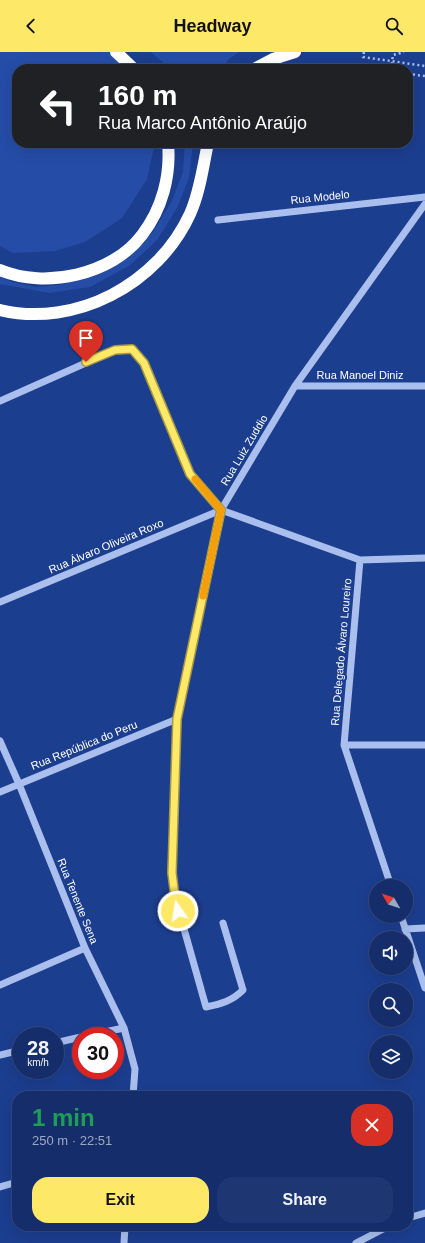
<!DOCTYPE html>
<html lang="en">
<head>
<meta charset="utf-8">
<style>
  :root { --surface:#152e6b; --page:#1e3671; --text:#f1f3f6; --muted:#9da8c1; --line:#344a7e; --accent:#fee868 }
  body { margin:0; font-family:Helvetica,sans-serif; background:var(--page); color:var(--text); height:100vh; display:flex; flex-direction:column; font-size:15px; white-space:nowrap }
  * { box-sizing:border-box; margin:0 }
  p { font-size:13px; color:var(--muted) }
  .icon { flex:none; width:22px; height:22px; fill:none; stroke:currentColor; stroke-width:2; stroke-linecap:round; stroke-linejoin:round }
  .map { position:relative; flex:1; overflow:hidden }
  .panel { position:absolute; left:12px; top:1039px; width:401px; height:140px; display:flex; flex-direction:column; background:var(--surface); border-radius:16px; box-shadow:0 4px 16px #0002,0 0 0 1px var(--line) }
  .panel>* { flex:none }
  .top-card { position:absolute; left:12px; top:12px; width:401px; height:84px; border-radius:16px; box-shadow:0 4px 16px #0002,0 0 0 1px var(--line); background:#202124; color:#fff; overflow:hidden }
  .needle { width:26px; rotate:309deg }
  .buttons { position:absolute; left:369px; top:827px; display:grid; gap:8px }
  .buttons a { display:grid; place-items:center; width:44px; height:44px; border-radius:50%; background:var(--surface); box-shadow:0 4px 16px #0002,0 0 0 1px var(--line); font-size:20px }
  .speed { position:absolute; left:12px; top:975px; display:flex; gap:8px; font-size:20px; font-weight:700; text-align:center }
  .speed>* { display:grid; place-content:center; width:52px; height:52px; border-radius:50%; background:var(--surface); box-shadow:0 4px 16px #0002,0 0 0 1px var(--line); line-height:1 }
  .speed small { font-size:10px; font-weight:400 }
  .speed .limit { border:6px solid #d22; background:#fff; color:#111 }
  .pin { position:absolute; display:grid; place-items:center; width:34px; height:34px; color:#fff; margin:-41px -17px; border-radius:50% 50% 50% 0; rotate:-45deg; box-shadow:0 0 4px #0007 }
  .pin .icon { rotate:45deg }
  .me { position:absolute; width:44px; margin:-22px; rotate:347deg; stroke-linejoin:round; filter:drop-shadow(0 0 3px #0008) }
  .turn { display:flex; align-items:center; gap:14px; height:84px; padding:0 20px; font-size:18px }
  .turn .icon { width:52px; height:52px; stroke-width:2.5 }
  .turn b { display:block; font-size:28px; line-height:34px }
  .round { display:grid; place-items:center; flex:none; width:42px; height:42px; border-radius:16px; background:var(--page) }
  .headline { display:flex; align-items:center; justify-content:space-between; height:68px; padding:0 20px }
  h1 { font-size:24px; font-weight:600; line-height:30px; color:#1e9e55 }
  .button { display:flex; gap:8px; margin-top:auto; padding:8px 20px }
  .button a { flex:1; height:46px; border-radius:16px; background:var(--accent); color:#111; font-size:16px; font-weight:600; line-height:46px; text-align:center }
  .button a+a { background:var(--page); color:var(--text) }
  header { display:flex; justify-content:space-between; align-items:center; height:52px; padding:0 20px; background:var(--accent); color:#111; font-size:18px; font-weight:600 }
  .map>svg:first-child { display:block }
  .green { fill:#254da8 }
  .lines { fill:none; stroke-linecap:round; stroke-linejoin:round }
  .path { stroke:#aabfee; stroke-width:2.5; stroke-dasharray:2 3; stroke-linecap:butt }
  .minor { stroke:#aabfee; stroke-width:7 }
  .highway { stroke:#fff; stroke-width:12 }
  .path-bridge { stroke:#aabfee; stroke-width:2.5; stroke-dasharray:2 3; stroke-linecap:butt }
  .route-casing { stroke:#a59744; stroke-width:10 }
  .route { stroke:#fee868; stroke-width:7 }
  .slow { stroke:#f59e0b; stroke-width:7 }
  .labels { text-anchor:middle; stroke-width:4; stroke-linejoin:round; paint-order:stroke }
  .street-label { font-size:11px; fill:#fff; stroke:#1c3e8f }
</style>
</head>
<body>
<header><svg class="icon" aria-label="back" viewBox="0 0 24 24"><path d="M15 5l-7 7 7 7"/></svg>Headway<svg class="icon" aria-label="search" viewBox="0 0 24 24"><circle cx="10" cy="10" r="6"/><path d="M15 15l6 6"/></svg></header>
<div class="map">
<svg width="425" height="1191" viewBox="0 0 425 1191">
  <rect width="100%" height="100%" fill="#1c3e8f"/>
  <path class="green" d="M0,0h116l21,17h-120v74h138l-8,36 -25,39 -37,24 -30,9 -42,2 -13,-7z
    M151,0h88l-10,7 -7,10h-54l-2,-4z
    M185,91h8l-4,35 -12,30 -20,32 -28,26 -39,21 -41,6 -49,-9v-7l12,5 24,5 23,-2 34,-9 34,-17 26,-27 19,-31 11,-29z"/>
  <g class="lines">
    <path class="path" d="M391,17l2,-14 11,-3
      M408,22l17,2"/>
    <path class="minor" d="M218,168l207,-23
      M295,334h130
      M0,349l115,-51 17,-1 12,14 46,111 31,36 139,50 -16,185 47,141
      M360,508l65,-2
      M0,550l221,-92
      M0,689l19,43 66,164 39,80 11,41 -2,27
      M344,693h81
      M0,740l177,-73
      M401,864l24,72
      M223,871l20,67c-11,11 -22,14 -37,17l-31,-110 -4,-24 6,-154 44,-209 74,-124 130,-182
      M405,877l20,-1
      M0,933l85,-37
      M85,984l39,-8
      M55,991l26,-6
      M0,1003l21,-5
      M0,1135l17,-5
      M408,1166l17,-5
      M124,1191l1,-17
      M356,1191l33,-17"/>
    <path class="highway" d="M116,0l18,17
      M254,17l19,-10 22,-7
      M0,218c45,19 112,5 142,-35 20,-26 29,-59 26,-92
      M0,258c76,18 158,-26 190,-96 10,-22 13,-48 18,-71"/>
    <path class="path-bridge" d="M364,0l-1,5 62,9"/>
  </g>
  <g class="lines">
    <defs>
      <path id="route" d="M86,310l29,-12 17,-1 12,14 46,111 31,36 -44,209 -5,154 3,24 3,14"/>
    </defs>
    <use href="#route" class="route-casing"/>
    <use href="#route" class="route"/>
    <path class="slow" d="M195,427l26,31 -18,86"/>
  </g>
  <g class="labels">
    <g class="street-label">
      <text transform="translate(320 145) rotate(-6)" y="4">Rua Modelo</text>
      <text x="360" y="327">Rua Manoel Diniz</text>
      <text transform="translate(244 398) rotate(-59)" y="4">Rua Luiz Zuddio</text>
      <text transform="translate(106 494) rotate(-23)" y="4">Rua Álvaro Oliveira Roxo</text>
      <text transform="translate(341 600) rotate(-85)" y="4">Rua Delegado Álvaro Loureiro</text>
      <text transform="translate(84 693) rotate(-22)" y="4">Rua República do Peru</text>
      <text transform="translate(78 849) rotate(68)" y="4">Rua Tenente Sena</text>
    </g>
  </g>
</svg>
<div class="buttons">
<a><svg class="needle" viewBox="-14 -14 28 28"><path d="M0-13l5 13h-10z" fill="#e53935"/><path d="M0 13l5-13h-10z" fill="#9da8c1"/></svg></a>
<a><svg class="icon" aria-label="sound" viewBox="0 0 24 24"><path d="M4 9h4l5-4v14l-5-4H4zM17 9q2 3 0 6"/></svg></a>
<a><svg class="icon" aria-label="search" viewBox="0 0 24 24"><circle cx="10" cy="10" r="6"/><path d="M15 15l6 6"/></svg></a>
<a><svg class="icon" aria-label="layers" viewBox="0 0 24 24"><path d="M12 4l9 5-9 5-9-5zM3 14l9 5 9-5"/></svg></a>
</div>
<div class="speed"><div>28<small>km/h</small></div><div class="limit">30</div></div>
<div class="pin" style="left:86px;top:310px;background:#d93025"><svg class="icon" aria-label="arrive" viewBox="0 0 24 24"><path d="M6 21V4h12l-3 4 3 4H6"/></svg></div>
<svg class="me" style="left:178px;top:859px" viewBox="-20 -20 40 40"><circle r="17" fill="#fee868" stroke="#fff" stroke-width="3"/><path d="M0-11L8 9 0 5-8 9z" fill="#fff"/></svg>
<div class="top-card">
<div class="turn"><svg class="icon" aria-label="left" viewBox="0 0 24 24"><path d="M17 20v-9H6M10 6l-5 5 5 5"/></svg><div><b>160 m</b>Rua Marco Antônio Araújo</div></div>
</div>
<section class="panel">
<div class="headline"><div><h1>1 min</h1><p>250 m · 22:51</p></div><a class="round" style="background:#d93025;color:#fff"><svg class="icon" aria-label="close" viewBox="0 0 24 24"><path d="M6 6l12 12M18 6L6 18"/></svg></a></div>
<div class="button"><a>Exit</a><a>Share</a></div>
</section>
</div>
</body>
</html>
